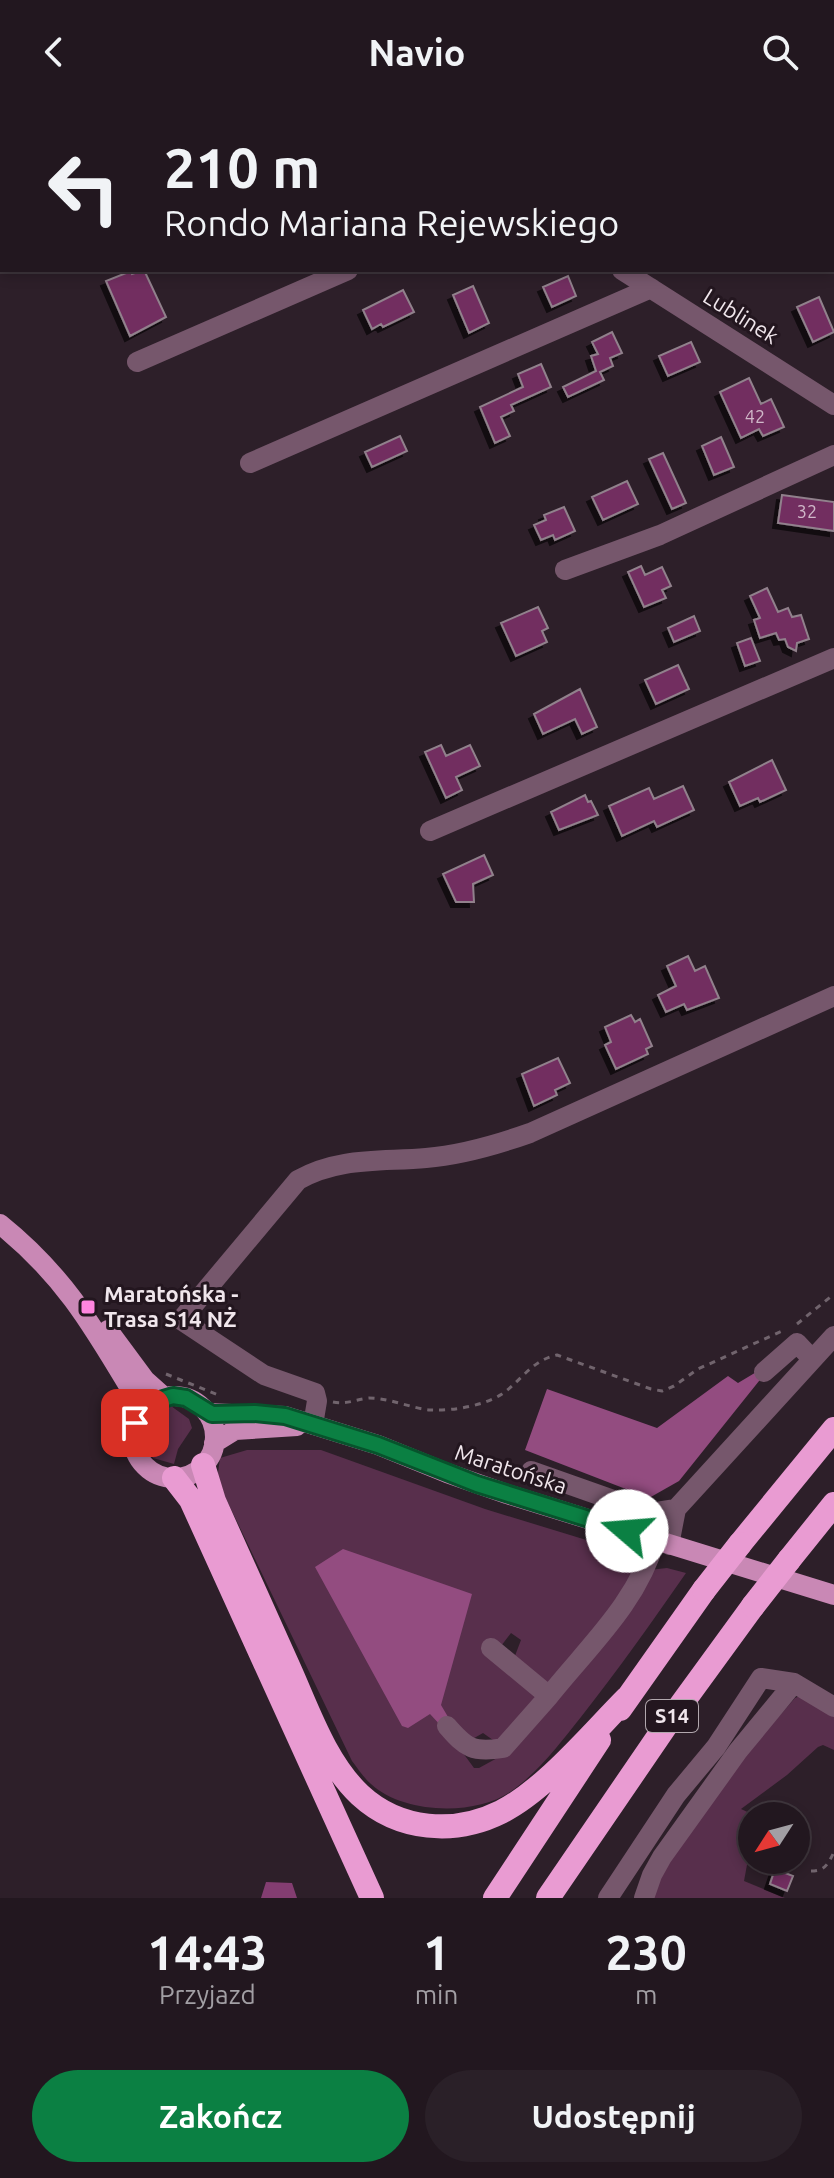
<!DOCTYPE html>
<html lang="pl">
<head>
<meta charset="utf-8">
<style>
  :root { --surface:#22171f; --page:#2a2028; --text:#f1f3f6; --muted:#a29fa4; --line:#3f363d; --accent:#0b8043 }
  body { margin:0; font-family:Ubuntu,sans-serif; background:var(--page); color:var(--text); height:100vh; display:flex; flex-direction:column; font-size:30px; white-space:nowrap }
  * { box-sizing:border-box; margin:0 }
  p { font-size:26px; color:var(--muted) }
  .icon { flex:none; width:44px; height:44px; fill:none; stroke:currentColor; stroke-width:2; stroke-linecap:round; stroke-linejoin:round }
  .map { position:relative; height:1794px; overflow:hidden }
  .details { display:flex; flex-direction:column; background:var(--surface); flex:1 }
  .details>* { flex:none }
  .guide { position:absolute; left:0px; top:0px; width:834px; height:168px; box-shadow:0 4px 12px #0003,0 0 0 2px var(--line); background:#22171f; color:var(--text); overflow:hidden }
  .needle { width:52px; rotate:234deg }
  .tools { position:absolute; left:738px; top:1698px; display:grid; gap:16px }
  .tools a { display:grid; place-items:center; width:72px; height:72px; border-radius:50%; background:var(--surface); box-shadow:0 4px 12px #0003,0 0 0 2px var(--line); font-size:40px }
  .pin { position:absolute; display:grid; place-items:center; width:68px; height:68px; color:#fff; margin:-34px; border-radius:16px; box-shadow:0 4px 12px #0006 }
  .me { position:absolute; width:88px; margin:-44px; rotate:288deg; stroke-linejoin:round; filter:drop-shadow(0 0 6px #0008) }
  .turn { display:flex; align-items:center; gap:28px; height:168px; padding:0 32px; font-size:36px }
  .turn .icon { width:104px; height:104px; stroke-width:2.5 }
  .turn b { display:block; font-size:56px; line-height:68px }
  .eta { display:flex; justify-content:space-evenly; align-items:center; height:136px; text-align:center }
  .eta b { font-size:48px; font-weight:600; line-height:56px }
  .primary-button { display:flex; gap:16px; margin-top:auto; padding:16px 32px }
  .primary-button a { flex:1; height:92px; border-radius:48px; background:var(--accent); color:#fff; font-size:32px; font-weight:600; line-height:92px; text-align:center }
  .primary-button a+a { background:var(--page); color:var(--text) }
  header { display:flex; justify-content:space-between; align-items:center; height:104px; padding:0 32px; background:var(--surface); font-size:36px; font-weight:600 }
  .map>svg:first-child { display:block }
  .green { fill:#582f4c }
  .forest { fill:#833d71 }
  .water { fill:#934c80 }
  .building { fill:#722e61; stroke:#91818c; stroke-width:2; filter:url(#shadow) }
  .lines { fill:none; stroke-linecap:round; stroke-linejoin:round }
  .path { stroke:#71646d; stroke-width:3; stroke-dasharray:6 6; stroke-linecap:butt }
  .minor { stroke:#76576c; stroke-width:20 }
  .major { stroke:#c988b5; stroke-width:20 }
  .highway { stroke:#e99bd2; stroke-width:24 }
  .highway-bridge { stroke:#e99bd2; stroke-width:24 }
  .route-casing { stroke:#07532c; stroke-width:20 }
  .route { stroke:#0b8043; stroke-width:14 }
  .poi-dot { fill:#ff85df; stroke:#23161f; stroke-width:3 }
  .labels { text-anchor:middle; stroke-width:6; stroke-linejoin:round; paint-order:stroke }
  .number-label { font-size:18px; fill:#d0b8c9 }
  .shield { fill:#23161f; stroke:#b2a8ae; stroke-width:2 }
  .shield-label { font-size:20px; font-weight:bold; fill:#f0e6ec }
  .street-label { font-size:22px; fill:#f0e6ec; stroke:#23161f }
  .poi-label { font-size:22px; font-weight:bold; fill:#f0e6ec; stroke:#23161f; text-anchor:start }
</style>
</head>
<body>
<header><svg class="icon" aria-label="back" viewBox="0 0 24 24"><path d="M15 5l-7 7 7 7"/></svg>Navio<svg class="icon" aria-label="search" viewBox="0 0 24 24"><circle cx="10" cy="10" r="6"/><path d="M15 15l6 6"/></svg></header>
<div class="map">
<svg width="834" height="1794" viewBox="0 0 834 1794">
  <defs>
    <filter id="shadow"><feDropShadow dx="-5" dy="5" stdDeviation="0" flood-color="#0009"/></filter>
  </defs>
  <rect width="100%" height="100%" fill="#2d1f29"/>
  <path class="green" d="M171,1302l18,13 3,9 -14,21 -4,15 -21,-6c-16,-27 -12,-41 18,-52z
    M247,1346h74l164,59 157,48 -7,23 -86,109 -36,-28 8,-21 -10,-7 -10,13 -12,-6 -4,9 56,46 -41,50 -17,-12 -14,8 -18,-19 -7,5 30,41h5l20,-11 131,-149 19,-38 18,-2 19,5c-34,49 -68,97 -105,144 -21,26 -42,55 -71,75 -35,24 -107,22 -139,-8 -7,-6 -13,-15 -19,-23l-135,-281 3,-22z
    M800,1592l34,18v36l-11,-5 -5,2 -31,28 -46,34 15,7h-4v22l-8,43 41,17h-136l12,-25 78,-111 56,-64z"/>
  <path class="forest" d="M266,1778l26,1 5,15h-36z"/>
  <path class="water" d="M758,1267l5,5 -84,105 -30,17 -124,-48 22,-61 110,39 71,-52 10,7z
    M343,1445l129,45 -31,111 10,17 -8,6 -13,-14 -22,14 -6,-2 -87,-159z"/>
  <path class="building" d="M144,166l22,47 -36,19 -24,-55 25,-10 1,3z
    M568,172l8,20 -24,11 -9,-20z
    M473,182l16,37 -20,10 -16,-38z
    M403,186l11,22 -31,15 -2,-3 -9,5 -9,-19z
    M819,193l15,35 -21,10 -16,-35z
    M612,228l10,21 -12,5 3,8 -13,6 4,8 -36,17 -5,-10 33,-16 -5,-15 7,-2 -6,-12z
    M691,238l9,20 -32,14 -9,-20z
    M541,260l10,23 -40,18 3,6 -13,6 9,19 -15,7 -15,-36 43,-20 -5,-13z
    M749,274l12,26 10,-5 13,28 -21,9 -4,-7 -18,9 -21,-46z
    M400,332l7,15 -35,16 -7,-15z
    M721,333l13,30 -20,8 -12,-29z
    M663,349l23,50 -14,6 -23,-50z
    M627,377l11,23 -35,16 -11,-23z
    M782,391l52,7v29l-56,-8z
    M564,403l11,24 -20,9 -2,-5 -12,5 -7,-15 12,-5 -2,-5z
    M641,462l4,9 17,-8 9,19 -9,4 4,8 -22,9 -16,-35z
    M767,484l11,24 10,-4 4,9 9,-2 8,24 -12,4 -1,8 -8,-4 -3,-8 -6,1 -3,-7 -16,5 -6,-18 6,-2 -10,-22z
    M538,503l10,21 -6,3 5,11 -31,14 -15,-33z
    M694,512l6,15 -26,11 -6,-14z
    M751,534l9,23 -15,5 -8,-23z
    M678,561l11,24 -33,15 -11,-24z
    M580,585l17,38 -15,7 -7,-15 -32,15 -9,-20z
    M441,641l5,11 24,-11 10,21 -24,11 6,13 -16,8 -21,-46z
    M772,656l14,30 -26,12 -2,-4 -18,8 -11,-24z
    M683,682l11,24 -37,17 -3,-6 -32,15 -13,-30 40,-18 5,11z
    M585,691l3,7 3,-1 7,14 -39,15 -8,-18z
    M484,751l9,20 -20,9 1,18h-18l-13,-28z
    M688,852l7,15 10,-5 14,32 -32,12 -3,-6 -18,8 -8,-17 18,-9 -9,-20z
    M631,911l4,7 5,-3 12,27 -6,3 2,5 -32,15 -11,-24 6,-3 -6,-15z
    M558,954l12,25 -15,7 2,5 -23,11 -12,-32z
    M775,1765l18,7 -6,15 -17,-7z"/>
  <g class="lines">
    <path class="path" d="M797,1220l37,-30
      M166,1270l52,21
      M333,1298c14,3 23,-3 36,-4 21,0 41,10 61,12 23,1 53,-4 72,-16 19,-13 30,-34 55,-39l94,34 11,2 12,-5 24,-17 84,-38
      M811,1767c14,0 17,-7 23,-19"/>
    <path class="minor" d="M327,0l5,2
      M622,166l212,135
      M137,258l211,-92
      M250,359l401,-175
      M565,466l95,-35 174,-80
      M430,727l404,-173
      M764,1268l33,-29 15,16
      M313,1321l4,-24 -2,-8 -51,-18 -83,-55 117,-140c41,-23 83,-18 128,-22 36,-3 70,-13 104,-25l304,-137
      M531,1367l119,42 26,-4
      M669,1441l7,-36 158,-173
      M549,1592c39,-49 89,-94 106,-156
      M447,1622c19,22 26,27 56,22l46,-52 -58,-48
      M608,1794l68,-103 40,-48 45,-69 33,5 40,24
      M644,1794l8,-23 10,-18 76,-106 56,-68"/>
    <path class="major" d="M0,1120c66,53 95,106 137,176l3,13
      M108,1226l37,50 19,17
      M133 1333a41 41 0 1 1 82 0a41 41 0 1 1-82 0Z
      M207,1309l78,3 93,29 69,28 60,21 327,101
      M214,1339l21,-13 62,-4"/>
    <path class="highway" d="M203,1361l11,36c25,56 50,111 75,167 19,42 36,94 71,127 39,36 95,40 141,17 44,-22 91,-79 126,-114
      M174,1374l17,22 181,398
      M740,1440l94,-115
      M789,1456l45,-56
      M620,1605l84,-119
      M495,1794l104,-158
      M548,1794l119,-174 86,-118"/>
    <path class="highway-bridge" d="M704,1486l36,-46
      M753,1502l36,-46"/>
  </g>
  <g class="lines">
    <defs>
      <path id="route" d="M135,1319l15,-20 23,-7 13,2 26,16 43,-1 30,3 93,29 99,39 150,47"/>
    </defs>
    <use href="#route" class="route-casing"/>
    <use href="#route" class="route"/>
  </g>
  <rect class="poi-dot" x="80" y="1195" width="16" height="16" rx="4"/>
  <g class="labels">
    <g class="number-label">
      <text x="755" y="319">42</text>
      <text x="807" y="414">32</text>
    </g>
    <rect class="shield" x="646" y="1596" width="52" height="32" rx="6"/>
    <g class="shield-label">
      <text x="672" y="1619">S14</text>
    </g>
    <g class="street-label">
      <text transform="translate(741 212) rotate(32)" y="8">Lublinek</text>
      <text transform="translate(511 1365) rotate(18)" y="8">Maratońska</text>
    </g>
    <g class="poi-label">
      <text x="104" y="1198">Maratońska -<tspan x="104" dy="25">Trasa S14 NŻ</tspan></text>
    </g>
  </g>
</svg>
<div class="tools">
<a><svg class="needle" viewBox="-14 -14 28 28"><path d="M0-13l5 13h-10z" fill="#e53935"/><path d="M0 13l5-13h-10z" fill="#a29fa4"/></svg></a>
</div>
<div class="pin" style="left:135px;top:1319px;background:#d93025"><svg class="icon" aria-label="arrive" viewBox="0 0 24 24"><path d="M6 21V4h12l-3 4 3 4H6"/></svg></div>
<svg class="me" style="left:627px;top:1427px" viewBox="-20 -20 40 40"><circle r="19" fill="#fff"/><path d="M0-13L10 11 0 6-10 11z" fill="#0b8043"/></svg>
<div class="guide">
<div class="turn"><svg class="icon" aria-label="left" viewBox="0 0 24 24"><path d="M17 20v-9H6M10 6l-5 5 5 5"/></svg><div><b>210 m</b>Rondo Mariana Rejewskiego</div></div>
</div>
</div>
<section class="details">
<div class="eta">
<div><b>14:43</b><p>Przyjazd</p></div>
<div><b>1</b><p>min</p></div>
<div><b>230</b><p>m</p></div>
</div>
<div class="primary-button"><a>Zakończ</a><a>Udostępnij</a></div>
</section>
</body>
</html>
